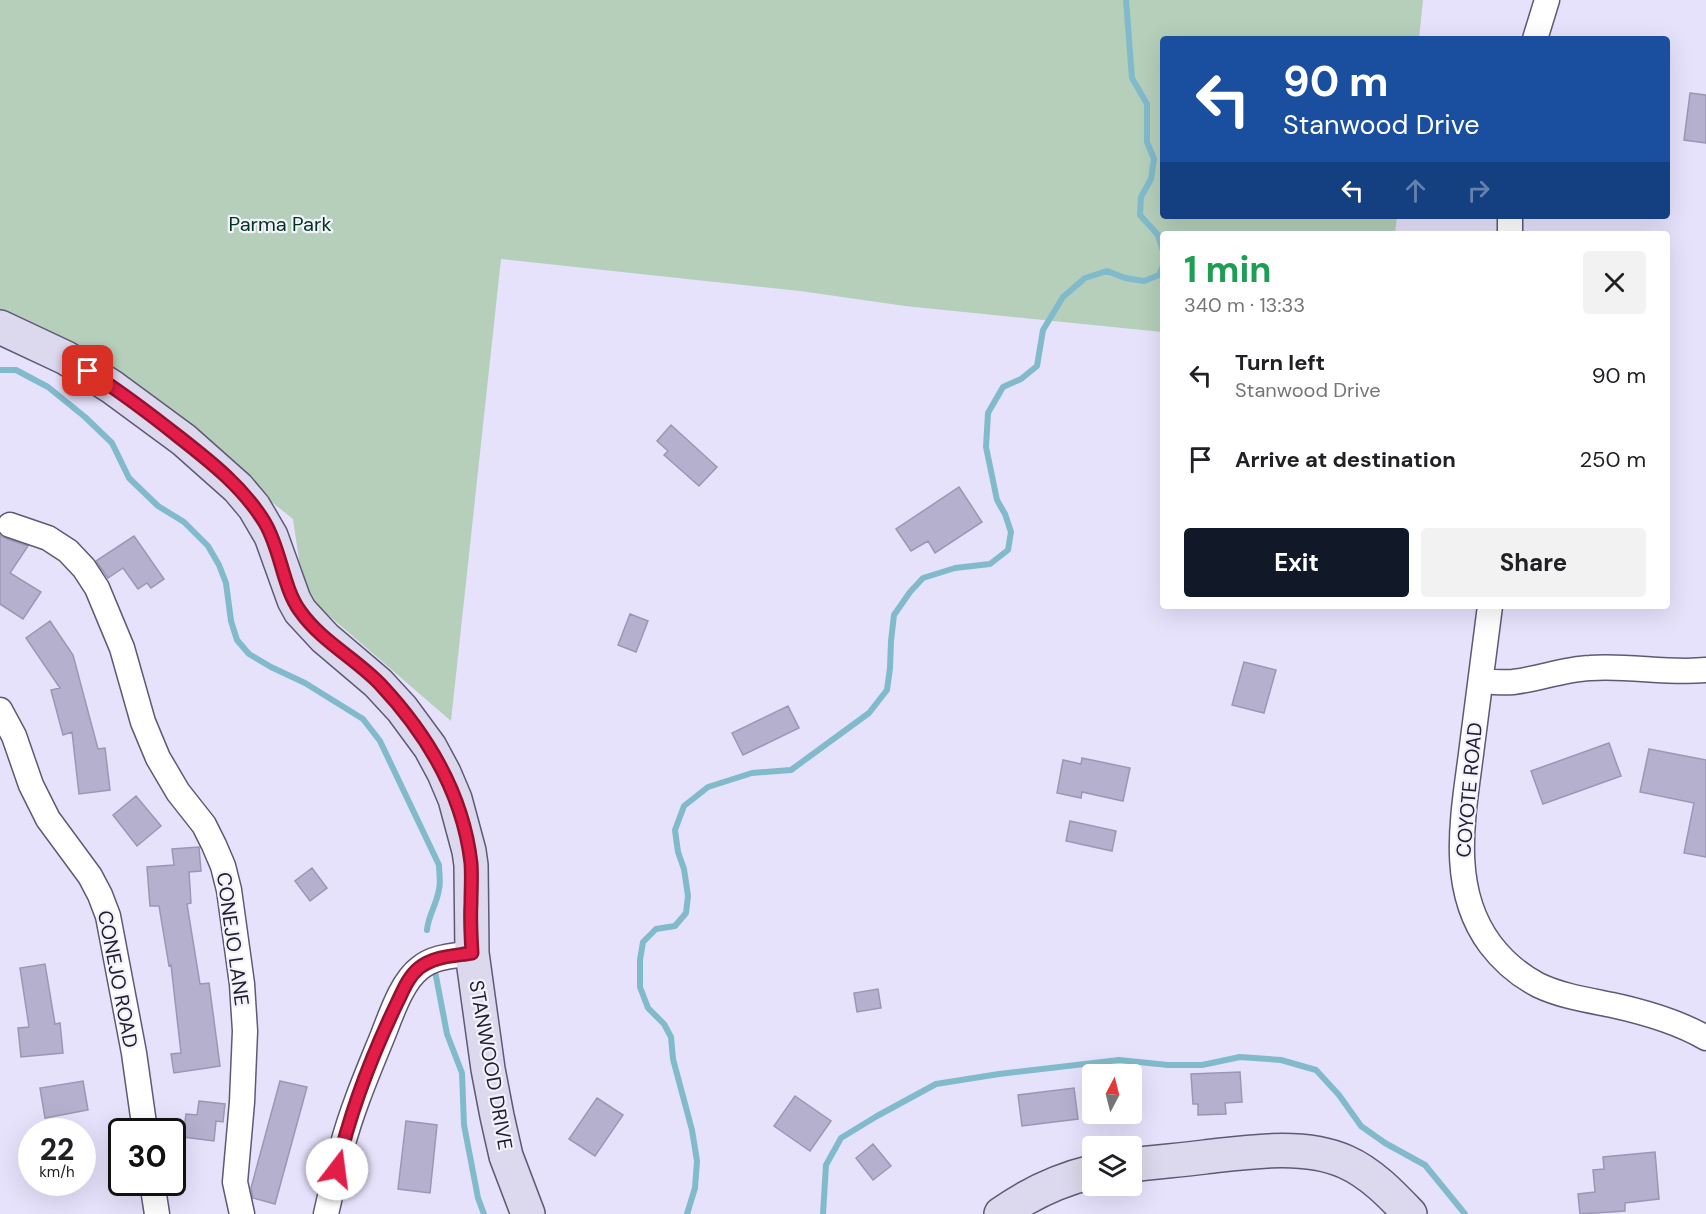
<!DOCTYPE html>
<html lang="en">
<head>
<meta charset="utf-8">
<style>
  :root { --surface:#fff; --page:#f2f2f2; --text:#202124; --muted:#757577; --accent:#111827 }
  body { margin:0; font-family:"DM Sans",sans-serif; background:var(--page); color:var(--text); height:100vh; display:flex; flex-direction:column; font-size:22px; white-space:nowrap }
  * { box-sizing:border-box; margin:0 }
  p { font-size:20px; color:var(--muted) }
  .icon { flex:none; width:33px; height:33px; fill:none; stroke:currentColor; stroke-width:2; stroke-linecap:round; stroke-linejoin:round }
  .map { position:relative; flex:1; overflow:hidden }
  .drawer { position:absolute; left:1160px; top:231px; width:510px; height:378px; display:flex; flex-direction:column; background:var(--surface); border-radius:6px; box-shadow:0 6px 24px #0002 }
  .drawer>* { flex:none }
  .top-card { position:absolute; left:1160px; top:36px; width:510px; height:183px; border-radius:6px; box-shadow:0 6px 24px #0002; background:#1a4fa0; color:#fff; overflow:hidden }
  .needle { width:39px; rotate:7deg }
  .fabs { position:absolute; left:1082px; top:1064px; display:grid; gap:12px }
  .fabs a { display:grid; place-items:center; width:60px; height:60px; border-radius:6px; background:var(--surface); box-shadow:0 6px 24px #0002; font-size:30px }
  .speed { position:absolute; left:18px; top:1118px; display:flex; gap:12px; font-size:30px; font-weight:700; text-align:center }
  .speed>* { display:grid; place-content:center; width:78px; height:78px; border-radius:50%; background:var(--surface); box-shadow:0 6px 24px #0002; line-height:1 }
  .speed small { font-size:15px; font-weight:400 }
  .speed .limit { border:3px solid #111; border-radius:9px; background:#fff; color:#111 }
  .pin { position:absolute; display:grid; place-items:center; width:51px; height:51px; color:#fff; margin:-26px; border-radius:12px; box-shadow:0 3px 9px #0006 }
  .me { position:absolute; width:66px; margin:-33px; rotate:15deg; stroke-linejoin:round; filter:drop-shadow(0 0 4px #0008) }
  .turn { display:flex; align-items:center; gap:21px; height:126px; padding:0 24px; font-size:27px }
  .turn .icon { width:78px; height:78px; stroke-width:2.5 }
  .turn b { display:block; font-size:42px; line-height:51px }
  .lanes { display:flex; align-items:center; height:57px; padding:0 24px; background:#0003; justify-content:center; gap:30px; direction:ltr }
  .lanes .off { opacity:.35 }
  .round { display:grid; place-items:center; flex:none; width:63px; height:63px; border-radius:6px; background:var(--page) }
  .head { display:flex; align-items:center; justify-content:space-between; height:102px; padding:0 24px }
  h1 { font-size:36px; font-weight:700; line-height:45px; color:#1e9e55 }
  .button { display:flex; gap:12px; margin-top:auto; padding:12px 24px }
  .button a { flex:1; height:69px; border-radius:6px; background:var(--accent); color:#fff; font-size:24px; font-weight:700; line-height:69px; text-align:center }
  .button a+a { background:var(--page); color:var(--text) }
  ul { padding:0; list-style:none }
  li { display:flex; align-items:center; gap:18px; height:84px; padding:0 24px }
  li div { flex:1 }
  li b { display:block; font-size:22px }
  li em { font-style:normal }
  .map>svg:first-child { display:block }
  .green { fill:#b5cfba }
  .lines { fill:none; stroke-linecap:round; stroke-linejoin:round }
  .stream { stroke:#81bacb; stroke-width:6 }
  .building { fill:#b6b0cf; stroke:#9c96b5; stroke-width:1.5 }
  .street-casing { stroke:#5f5975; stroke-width:27 }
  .secondary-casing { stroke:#5f5975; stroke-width:36 }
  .street { stroke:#fff; stroke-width:24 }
  .secondary { stroke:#dcd8ed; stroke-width:33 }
  .route-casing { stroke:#92132f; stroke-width:15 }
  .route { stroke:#e11d48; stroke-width:10 }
  .labels { text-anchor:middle; stroke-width:4.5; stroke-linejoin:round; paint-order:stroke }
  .park-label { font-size:20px; fill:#013415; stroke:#f3f1fe }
  .street-label { font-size:20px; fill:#22202c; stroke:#f3f1fe }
</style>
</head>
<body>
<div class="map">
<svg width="1706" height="1214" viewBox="0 0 1706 1214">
  <rect width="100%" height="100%" fill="#e6e2fc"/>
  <path class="green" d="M0,0h1423l-4,39h-257v177h235l-2,18h-233v98l-257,-26 -105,-15 -299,-32 -50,462 -147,-127 -11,-75 -136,-108 -157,-90z"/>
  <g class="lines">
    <path class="stream" d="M1126,0l6,78 15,26v38l7,17 -3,20 -10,18 -1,18 18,20 4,13
      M0,370h16l32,17 37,30 27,26 17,35 29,28 26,16 24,24 11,19 7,18 5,38 6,19 12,14 22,13 34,16 58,36 17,22 59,124c0,8 2,17 0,24 -2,15 -11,27 -12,41
      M435,971l12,63 15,39 2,52 14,73 6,16
      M687,1214l8,-26 2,-27 -5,-31 -19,-71 -2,-22 -7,-13 -16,-16 -8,-21v-27l3,-18 13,-13 19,-3 11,-13 2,-17 -4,-27 -6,-17 -3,-22 9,-24 24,-19 44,-14 39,-3 78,-57 18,-23 3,-22 1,-27 3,-26 16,-23 13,-14 32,-10 35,-4 18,-14 3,-18 -6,-18 -8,-14 -11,-53 2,-34 15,-26 18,-8 16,-13 6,-36 20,-33 22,-19 22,-7 18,7 19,3 15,-6 3,-7
      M823,1214l3,-49 15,-27 36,-22 59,-32 63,-10 120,-14 49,5h34l38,-8 41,3 35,10 23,25 22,31 24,17 40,22 40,49"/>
  </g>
  <path class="building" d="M1690,93l16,2v48l-22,-3z
    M671,425l46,42 -18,19 -35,-31 4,-4 -11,-10z
    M959,487l23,35 -47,31 -7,-12 -17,10 -15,-22z
    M0,535l5,3 23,8 -18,27 31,19 -18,27 -23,-15z
    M134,536l30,43 -13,9 -4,-5 -9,6 -15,-21 -15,10 -12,-17z
    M630,614l18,7 -12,31 -18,-7z
    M50,621l23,34 25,94 7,-1 5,42 -31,4 -7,-62 -9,3 -12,-45 9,-2 -34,-50z
    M1244,662l32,8 -12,43 -32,-8z
    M788,706l11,22 -56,27 -11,-22z
    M1609,743l12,33 -78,28 -12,-33z
    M1649,749l57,11v97l-22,-4 10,-50 -54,-11z
    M1082,758l48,10 -7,33 -41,-9 -1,6 -24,-5 6,-33 18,4z
    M136,796l25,30 -24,20 -24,-31z
    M1070,821l46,10 -4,20 -46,-10z
    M199,847l2,24 -12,1 2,31 -4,1 13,80 9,-1 11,83 -46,7 -3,-19 10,-1 -10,-88 -2,1 -10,-60h-9l-3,-39 27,-2 -2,-16z
    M312,868l15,20 -17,13 -15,-20z
    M45,964l10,60 5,-1 3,30 -42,4 -3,-29 11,-1 -9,-59z
    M878,989l3,19 -24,4 -3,-19z
    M1240,1072l2,30 -17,1 1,11 -28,1v-11h-5l-2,-30z
    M83,1081l5,29 -43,8 -5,-30z
    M280,1081l27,6 -32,117 -22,-6 -2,-10z
    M1074,1088l4,31 -56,7 -4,-31z
    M795,1096l36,25 -21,30 -36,-25z
    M597,1098l26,17 -28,41 -26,-17z
    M199,1101l26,3 -2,18 -7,-1 -2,20 -31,-4 3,-23 11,1z
    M406,1121l31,4 -7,68 -32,-4z
    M873,1144l18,22 -18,14 -17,-22z
    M1655,1152l4,47 -34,4v8l-45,3 -2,-20 17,-2 -2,-22 11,-1 -1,-12z"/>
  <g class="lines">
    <defs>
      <path id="street" d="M1535,39l12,-39
        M1510,216v18
        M10,525l38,13 20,13 16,17 13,20 25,60 21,74 15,36 20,34 26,33 10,20 9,21 6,24 13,94 3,47 -3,71 -7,80 7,32
        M1490,606c-6,47 -12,93 -18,140 -8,66 -25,140 18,198 12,16 29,31 48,41 23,11 49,15 74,20 32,7 65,16 94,33
        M1481,681c11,1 21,2 32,1 26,-3 51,-13 77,-14 39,-3 78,6 116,2
        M0,710l14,26 17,49 17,34 42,57 10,19 8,21 26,137 11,78
        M152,1182l5,32
        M326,1214c5,-22 10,-45 16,-67 10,-38 26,-75 41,-112 8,-20 19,-54 37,-67 14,-12 34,-12 52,-15"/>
      <path id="secondary" d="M0,327l66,31 46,29 72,53 54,48 16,19 17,29 23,64 6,11 25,27 53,45 24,26 28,38 14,26 11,26 14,52 2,14 1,88 16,116 9,47 9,40 22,58
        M1131,1165c24,-3 49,-5 74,-8 43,-5 100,-14 141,5 25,11 46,33 64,52
        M1001,1214c28,-20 58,-34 91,-42"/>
    </defs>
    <use href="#street" class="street-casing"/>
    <use href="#secondary" class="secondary-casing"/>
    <use href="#street" class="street"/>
    <use href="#secondary" class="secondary"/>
  </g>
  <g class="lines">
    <defs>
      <path id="route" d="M88,371c32,20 62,43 91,66 32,25 65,51 86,86 16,27 18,65 35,88 21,30 55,47 80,73 47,50 83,110 91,179 1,13 0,27 0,40 -1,17 0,33 1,50 -18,3 -38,3 -53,15 -11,9 -16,23 -22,35 -25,52 -47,109 -60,166"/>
    </defs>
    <use href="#route" class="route-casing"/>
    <use href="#route" class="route"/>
  </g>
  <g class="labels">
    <g class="park-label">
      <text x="280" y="231">Parma Park</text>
    </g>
    <g class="street-label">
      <text transform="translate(1469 790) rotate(-85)" y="7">COYOTE ROAD</text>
      <text transform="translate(233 939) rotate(82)" y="7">CONEJO LANE</text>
      <text transform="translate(118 979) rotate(79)" y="7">CONEJO ROAD</text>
      <text transform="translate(491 1065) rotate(80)" y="7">STANWOOD DRIVE</text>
    </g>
  </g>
</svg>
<div class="fabs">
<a><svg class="needle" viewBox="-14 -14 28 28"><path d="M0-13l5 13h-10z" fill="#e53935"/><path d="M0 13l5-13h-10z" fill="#757577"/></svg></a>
<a><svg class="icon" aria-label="layers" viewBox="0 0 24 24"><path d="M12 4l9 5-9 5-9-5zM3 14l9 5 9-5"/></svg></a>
</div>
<div class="speed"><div>22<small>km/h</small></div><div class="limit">30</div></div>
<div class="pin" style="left:88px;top:371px;background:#d93025"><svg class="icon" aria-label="arrive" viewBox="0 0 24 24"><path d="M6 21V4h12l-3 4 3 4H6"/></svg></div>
<svg class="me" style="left:337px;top:1169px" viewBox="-20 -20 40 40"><circle r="19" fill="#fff"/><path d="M0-13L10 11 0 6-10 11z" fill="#e11d48"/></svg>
<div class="top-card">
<div class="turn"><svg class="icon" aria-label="left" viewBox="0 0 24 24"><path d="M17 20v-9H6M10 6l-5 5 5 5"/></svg><div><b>90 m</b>Stanwood Drive</div></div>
<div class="lanes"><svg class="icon" aria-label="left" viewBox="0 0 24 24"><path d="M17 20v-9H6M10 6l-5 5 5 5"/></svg><svg class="icon off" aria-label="ahead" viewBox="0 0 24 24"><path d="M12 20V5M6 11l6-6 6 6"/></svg><svg class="icon off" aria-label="right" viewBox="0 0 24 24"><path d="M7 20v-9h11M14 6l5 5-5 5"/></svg></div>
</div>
<section class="drawer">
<div class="head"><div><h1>1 min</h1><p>340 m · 13:33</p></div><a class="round"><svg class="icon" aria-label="close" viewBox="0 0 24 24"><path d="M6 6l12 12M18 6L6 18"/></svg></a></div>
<ul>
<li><svg class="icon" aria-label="left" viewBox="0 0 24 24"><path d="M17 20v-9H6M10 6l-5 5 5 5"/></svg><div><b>Turn left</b><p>Stanwood Drive</p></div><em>90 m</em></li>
<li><svg class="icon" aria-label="arrive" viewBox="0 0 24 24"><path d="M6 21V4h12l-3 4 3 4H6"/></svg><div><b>Arrive at destination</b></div><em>250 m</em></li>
</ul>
<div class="button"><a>Exit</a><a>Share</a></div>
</section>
</div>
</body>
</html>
